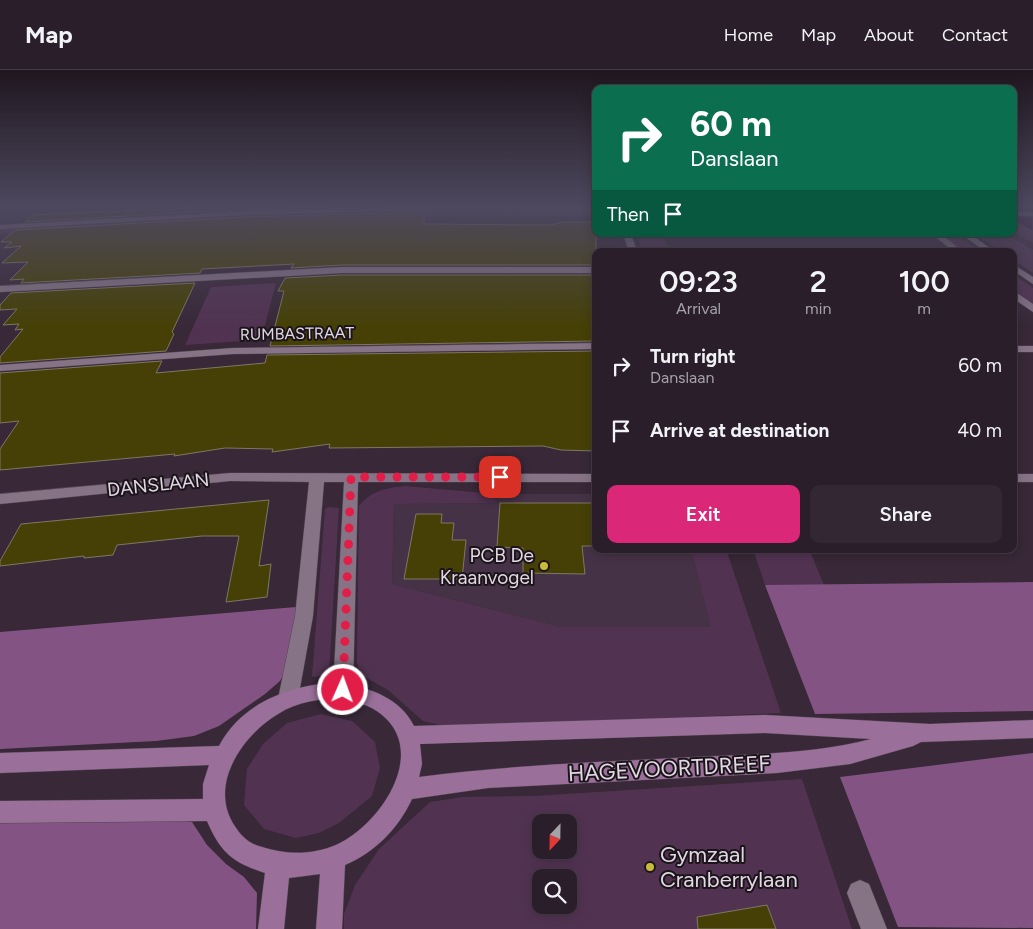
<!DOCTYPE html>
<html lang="en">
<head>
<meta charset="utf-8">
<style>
  :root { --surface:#2a1e2a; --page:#322732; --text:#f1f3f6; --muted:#a5a2a8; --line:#463c47; --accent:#db2777 }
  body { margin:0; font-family:Figtree,sans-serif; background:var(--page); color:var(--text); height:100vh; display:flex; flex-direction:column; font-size:19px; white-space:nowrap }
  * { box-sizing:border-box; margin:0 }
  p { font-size:16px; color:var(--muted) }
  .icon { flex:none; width:28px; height:28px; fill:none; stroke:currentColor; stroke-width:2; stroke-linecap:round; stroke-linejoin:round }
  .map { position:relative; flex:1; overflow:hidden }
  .details { position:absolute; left:592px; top:178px; width:425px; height:305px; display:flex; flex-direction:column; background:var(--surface); border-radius:10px; box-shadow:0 2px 12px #0003,0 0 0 1px var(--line) }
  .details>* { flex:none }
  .top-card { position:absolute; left:592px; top:15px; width:425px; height:152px; border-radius:10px; box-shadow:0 2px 12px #0003,0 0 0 1px var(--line); background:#0b6e4f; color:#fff; overflow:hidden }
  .needle { width:32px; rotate:202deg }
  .tools { position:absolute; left:532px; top:744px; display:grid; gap:10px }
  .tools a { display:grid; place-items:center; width:45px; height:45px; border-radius:10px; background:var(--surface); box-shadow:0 2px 12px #0003,0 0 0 1px var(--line); font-size:25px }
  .pin { position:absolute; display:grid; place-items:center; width:42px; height:42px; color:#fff; margin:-21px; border-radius:10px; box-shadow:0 2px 8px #0006 }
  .me { position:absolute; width:55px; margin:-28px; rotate:2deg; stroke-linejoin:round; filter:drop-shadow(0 0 4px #0008) }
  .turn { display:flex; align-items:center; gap:18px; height:105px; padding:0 15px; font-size:22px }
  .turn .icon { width:65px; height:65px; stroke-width:2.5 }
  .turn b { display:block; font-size:35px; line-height:42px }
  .then { display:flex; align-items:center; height:48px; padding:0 15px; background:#0003; gap:10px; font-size:19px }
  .eta { display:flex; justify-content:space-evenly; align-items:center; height:85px; text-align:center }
  .eta b { font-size:30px; font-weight:600; line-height:35px }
  .button { display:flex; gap:10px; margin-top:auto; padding:10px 15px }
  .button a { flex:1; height:58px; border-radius:10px; background:var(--accent); color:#fff; font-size:20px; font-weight:600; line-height:58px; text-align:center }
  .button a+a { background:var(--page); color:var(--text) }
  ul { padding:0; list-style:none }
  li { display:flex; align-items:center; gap:15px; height:65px; padding:0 15px }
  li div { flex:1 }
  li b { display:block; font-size:19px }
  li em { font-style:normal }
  header { display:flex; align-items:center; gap:30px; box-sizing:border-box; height:70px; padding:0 25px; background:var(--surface); border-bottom:1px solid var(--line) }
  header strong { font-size:24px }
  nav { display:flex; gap:28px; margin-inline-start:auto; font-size:18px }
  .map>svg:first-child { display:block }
  .built { fill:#463246 }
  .green { fill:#513351; fill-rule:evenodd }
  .forest { fill:#835483 }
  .water { fill:#2d022e; stroke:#634264 }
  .building { fill:#464006; stroke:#7c7963 }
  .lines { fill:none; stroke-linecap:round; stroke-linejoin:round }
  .lane-casing { stroke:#524552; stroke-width:1 }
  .street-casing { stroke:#524552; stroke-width:1 }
  .secondary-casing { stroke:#524552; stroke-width:1 }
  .lane { fill:#867486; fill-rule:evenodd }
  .street { fill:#867486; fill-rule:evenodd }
  .secondary { fill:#9a709a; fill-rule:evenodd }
  .route { stroke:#e11d48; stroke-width:9; stroke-dasharray:0 16.2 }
  .poi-dot { fill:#c9bb3a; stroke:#1b141b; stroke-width:2 }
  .labels { text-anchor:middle; stroke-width:4; stroke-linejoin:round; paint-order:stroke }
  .far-street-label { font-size:16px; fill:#e2d8e2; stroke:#1b141b }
  .street-label { font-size:19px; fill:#e2d8e2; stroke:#1b141b }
  .poi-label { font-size:19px; fill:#e2d8e2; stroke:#1b141b; text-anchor:end }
  .near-street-label { font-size:22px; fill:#e2d8e2; stroke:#1b141b }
  .near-poi-label { font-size:22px; fill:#e2d8e2; stroke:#1b141b; text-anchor:start }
</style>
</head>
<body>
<header>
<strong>Map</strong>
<nav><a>Home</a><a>Map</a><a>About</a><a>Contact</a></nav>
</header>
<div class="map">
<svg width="1033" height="859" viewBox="0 0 1033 859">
  <rect width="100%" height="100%" fill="#382838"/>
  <path class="built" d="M495,424h101v55h95l21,78h-151l-169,-43 2,-80 100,-1z"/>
  <path class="green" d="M596,141v5h-188l-140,4 -268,14v-5l270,-14 139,-3z
    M1014,151l19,10v12l-19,-11z
    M636,164h26l9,17h-28z
    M938,164h18l25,17h-20z
    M975,164h30l28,16v23l-19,-13v-9h-13z
    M1014,205l19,13v16l-19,-14z
    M276,213l-15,57 -76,5 26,-58z
    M405,416l90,8v9l-101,1 -2,80 169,43h150l-20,-78h35l55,164 -333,14 -25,-6 -35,-31 -27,-15 -4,-12 2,-157c12,-15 27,-18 46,-20z
    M329,437l10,1 -10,166 -15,3 -2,-1 13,-167z
    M753,479h56l15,36h-59z
    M321,644l31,7 23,21 5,26 -8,28 -33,27 -20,10 -23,5 -32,-9 -20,-24 3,-36 16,-25 24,-21z
    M802,709l50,150h-508v-15l11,-29 24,-36 51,-47 33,-5 71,-1zM541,752h28v28h-28zM541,808h28v27h-28z"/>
  <path class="forest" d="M1033,512v129l-218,3 -50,-129z
    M296,537l-5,55 -11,19 -15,13 -46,32 -25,10 -38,5 -156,8v-117z
    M1033,683v175l-135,-1 -58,-150z
    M153,746l39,6 15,23 19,19 18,13 13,16 -1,36h-256v-111z"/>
  <path class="water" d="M1014,137l19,8v16l-19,-10z"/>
  <path class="building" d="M201,137h136l-92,2 -220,13 8,-7z
    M389,143h35v11l126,1 13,-3h33v43h-254l-51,3 3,-4 -92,5 -2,4 -179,10 3,-4 -14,1 18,-18 -26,1 19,-17 -17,2 8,-6h-11l14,-12 230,-13z
    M342,205h254v66l-326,5 14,-55h-6l7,-13z
    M195,213l-23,49 2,2 -8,17 -166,12v-6l23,-28 -8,1 4,-6 -16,1 14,-16 -17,1v-5l11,-12z
    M596,281v100l-35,-1 -18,-4 -214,2 1,-4 -58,8 1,-3 -48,-1 -51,8 1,-2 -175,16v-21l19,-28 -19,2v-50l162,-12 -6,12 109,-10 2,-8z
    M269,430l-10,66 12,-2 -4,33 -41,5 13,-66h-37l-85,9 -4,10 -29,3v-2l-84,10v-5l21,-37z
    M500,433h96v43h-14l3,28 -62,-1v-25l-26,-1z
    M416,444h26l-1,9h13l-2,17h14l-4,39h-58z
    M767,835l9,24h-78l-1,-12z"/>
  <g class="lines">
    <defs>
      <path id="lane" d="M961,164h9l24,17h-9z
        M1014,195l19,12v7l-19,-13z"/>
      <path id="street" d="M389,137h207v4h-207l-144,4 -245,14v-4l245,-14z
        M1014,142h19v4h-19z
        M623,164h8l6,17h-8z
        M932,164h9l21,17h-9z
        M342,197h254v6h-254l-342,19v-6z
        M1014,221l19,13v8l-19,-13z
        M596,273v6l-363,5 -233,17v-6l233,-17z
        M1014,276h19v6h-19z
        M230,403l366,1v8h-238l-5,208 -3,6 -7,2 -7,-2 -3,-6 11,-208h-20l-11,134 -15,83 -3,6 -7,2 -7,-2 -3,-6 17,-83 14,-134 -79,-1 -230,23v-10z
        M1014,404h19v8h-19z
        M860,810l9,4 18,45h-26l-14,-36 4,-9z"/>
      <path id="secondary" d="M343,612c29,8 56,15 71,44l351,-11 165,9 103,-4v18l-112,4 -8,4 -63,18 -73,9 -289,15 -76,11c-14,30 -37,53 -67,66l-3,64h-26l4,-55 -31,4 -5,51h-26l7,-56c-33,-11 -44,-20 -58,-52l-207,2v-22l203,-2v-15l6,-19 -209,8v-20l219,-7c24,-46 76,-62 124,-64zM343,628c13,4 27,7 38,16 49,39 -2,112 -45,131 -24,10 -49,10 -74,2 -13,-3 -21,-11 -28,-22 -26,-41 9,-90 44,-111 20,-13 42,-15 65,-16zM765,663l106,6c-57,15 -118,15 -176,18 -92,5 -184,8 -276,20l3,-13 -2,-20z"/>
    </defs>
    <use href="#lane" class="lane-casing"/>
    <use href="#street" class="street-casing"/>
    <use href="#secondary" class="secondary-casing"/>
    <use href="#lane" class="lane"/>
    <use href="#street" class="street"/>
    <use href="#secondary" class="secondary"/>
  </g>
  <linearGradient id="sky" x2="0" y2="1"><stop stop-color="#1f161f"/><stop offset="0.53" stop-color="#4d485e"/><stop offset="1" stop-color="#4d485e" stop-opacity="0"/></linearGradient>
  <rect width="1033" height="257" fill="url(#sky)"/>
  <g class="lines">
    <path class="route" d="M343,620l8,-213h149"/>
  </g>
  <g class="poi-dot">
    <circle cx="544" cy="496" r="5"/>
    <circle cx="650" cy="797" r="5"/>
  </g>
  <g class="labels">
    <g class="far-street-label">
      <text transform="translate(297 263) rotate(-1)" y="6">RUMBASTRAAT</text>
    </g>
    <g class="street-label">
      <text transform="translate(158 414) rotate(-6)" y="7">DANSLAAN</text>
    </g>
    <g class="poi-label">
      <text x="534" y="492">PCB De<tspan x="534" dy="22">Kraanvogel</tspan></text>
    </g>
    <g class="near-street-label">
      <text transform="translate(669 698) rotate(-3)" y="8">HAGEVOORTDREEF</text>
    </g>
    <g class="near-poi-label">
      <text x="660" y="792">Gymzaal<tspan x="660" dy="25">Cranberrylaan</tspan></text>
    </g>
  </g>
</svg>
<div class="tools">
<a><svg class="needle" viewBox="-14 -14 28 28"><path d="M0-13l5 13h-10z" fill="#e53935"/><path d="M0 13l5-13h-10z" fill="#a5a2a8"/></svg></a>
<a><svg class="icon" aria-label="search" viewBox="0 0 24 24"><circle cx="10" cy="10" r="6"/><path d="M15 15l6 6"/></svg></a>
</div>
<div class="pin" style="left:500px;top:407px;background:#d93025"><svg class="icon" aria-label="arrive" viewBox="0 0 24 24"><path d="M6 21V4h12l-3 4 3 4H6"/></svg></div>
<svg class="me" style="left:343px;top:620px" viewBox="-20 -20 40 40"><circle r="17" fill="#e11d48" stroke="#fff" stroke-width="3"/><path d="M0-11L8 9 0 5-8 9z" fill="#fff"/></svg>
<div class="top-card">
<div class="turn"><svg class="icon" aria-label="right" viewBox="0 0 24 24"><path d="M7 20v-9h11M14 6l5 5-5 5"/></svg><div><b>60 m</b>Danslaan</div></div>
<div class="then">Then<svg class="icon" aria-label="arrive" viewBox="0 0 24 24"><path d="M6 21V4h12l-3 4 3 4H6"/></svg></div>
</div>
<section class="details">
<div class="eta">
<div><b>09:23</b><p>Arrival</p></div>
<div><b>2</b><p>min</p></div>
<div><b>100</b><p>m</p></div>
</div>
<ul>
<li><svg class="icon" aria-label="right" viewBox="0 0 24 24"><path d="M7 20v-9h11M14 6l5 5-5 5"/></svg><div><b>Turn right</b><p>Danslaan</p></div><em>60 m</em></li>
<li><svg class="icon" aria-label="arrive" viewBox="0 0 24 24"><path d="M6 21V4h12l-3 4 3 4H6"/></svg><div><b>Arrive at destination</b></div><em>40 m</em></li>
</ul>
<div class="button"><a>Exit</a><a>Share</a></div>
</section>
</div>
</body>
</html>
